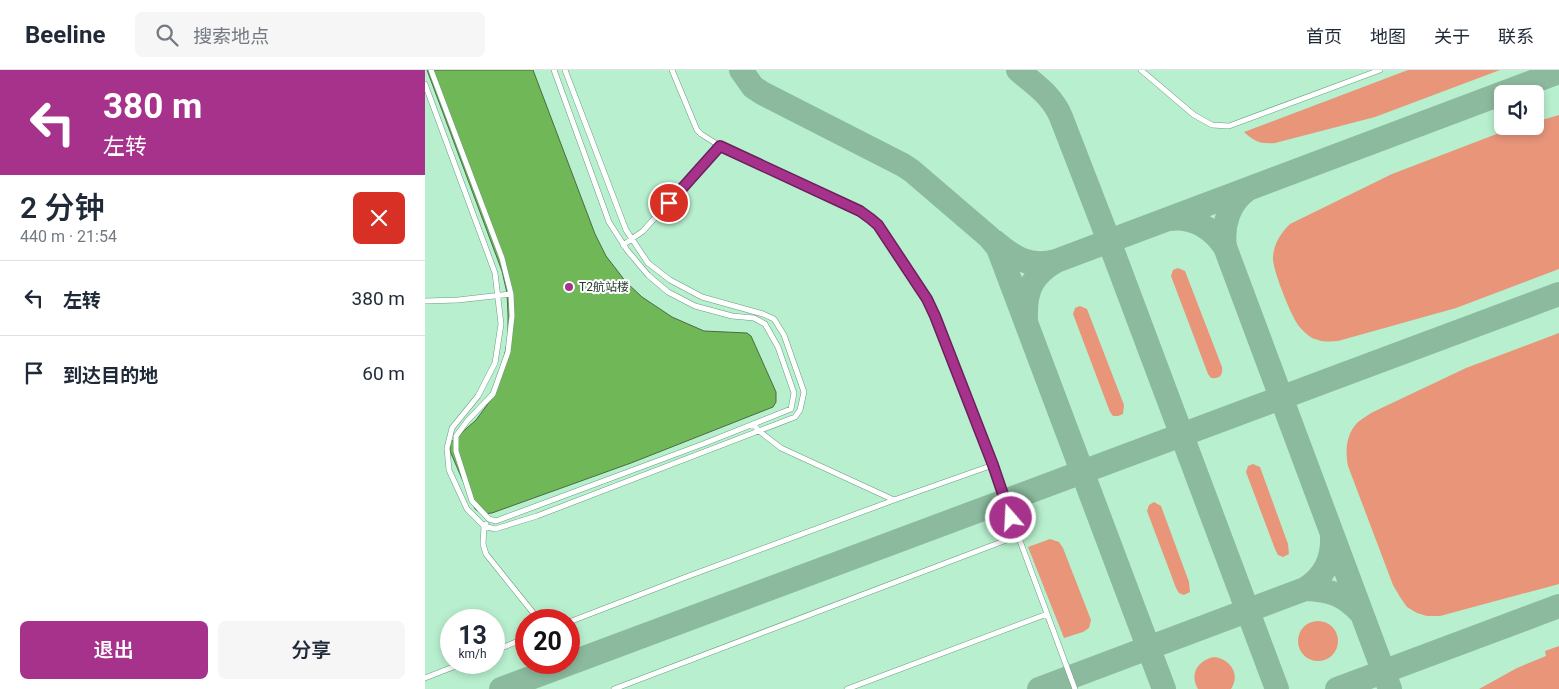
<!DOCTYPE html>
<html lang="zh">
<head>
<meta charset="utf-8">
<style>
  :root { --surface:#fff; --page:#f6f6f7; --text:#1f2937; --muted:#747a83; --line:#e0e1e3; --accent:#a6328c }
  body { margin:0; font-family:Roboto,"Noto Sans SC",sans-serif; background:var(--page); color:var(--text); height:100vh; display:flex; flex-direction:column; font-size:19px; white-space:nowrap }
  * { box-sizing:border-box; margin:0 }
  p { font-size:16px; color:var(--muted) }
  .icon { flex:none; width:28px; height:28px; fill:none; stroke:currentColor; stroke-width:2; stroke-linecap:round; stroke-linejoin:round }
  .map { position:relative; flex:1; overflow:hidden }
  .sheet { display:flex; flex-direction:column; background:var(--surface); width:425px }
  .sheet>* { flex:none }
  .guide { background:#a6328c; color:#fff; overflow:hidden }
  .buttons { position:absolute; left:1069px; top:15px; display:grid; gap:10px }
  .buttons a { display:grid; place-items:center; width:50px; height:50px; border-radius:8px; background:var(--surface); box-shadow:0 2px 8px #0003; font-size:25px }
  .speed { position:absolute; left:15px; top:539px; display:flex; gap:10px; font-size:25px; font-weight:700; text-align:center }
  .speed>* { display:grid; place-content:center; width:65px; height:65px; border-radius:50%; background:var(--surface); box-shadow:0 2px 8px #0003; line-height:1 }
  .speed small { font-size:12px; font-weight:400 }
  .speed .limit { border:8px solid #d22; background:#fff; color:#111 }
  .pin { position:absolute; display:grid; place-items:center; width:42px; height:42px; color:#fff; margin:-21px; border:2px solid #fff; border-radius:50%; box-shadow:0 1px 5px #0007 }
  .me { position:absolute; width:55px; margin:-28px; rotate:341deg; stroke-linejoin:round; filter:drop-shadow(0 0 4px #0008) }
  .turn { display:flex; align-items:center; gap:18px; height:105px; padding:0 20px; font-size:22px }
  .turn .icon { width:65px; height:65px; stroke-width:2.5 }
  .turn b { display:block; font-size:35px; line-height:42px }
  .round { display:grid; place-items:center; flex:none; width:52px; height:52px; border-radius:8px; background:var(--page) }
  .head { display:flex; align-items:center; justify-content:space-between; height:85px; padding:0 20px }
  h1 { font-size:30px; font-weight:600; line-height:38px }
  .primary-button { display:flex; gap:10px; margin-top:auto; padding:10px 20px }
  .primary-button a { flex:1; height:58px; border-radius:8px; background:var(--accent); color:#fff; font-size:20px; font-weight:600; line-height:58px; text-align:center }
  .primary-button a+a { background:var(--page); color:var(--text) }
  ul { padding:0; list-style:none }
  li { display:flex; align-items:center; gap:15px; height:75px; padding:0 20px; border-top:1px solid var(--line) }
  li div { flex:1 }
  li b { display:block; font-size:19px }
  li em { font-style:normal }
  header { display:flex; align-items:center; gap:30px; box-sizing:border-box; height:70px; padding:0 25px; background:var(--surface); border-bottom:1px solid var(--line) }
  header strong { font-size:24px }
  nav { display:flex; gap:28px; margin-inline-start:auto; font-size:18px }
  .search { width:350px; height:45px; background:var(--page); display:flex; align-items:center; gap:12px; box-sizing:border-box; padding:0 18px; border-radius:8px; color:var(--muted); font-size:19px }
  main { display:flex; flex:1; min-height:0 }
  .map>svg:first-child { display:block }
  .green { fill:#e8957a }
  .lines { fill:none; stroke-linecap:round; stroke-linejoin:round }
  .taxiway { stroke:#8cba9e; stroke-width:24 }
  .building { fill:#70b757; stroke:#4c6a42 }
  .lane-casing { stroke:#699d7f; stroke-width:6 }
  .lane { stroke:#fff; stroke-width:5 }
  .route-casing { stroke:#6c205b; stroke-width:12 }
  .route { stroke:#a6328c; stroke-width:9 }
  .poi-dot { fill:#a6328c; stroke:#fff; stroke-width:2 }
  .labels { text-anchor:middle; stroke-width:4; stroke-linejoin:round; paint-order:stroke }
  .poi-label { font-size:12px; fill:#263b2f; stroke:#fff; text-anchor:start }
</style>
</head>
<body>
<header>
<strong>Beeline</strong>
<div class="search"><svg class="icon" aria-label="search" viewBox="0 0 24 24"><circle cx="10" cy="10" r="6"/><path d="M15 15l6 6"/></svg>搜索地点</div>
<nav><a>首页</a><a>地图</a><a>关于</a><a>联系</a></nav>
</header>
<main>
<section class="sheet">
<div class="guide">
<div class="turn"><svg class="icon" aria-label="left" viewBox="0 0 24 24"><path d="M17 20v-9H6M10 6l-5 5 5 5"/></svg><div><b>380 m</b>左转</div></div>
</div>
<div class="head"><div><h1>2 分钟</h1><p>440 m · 21:54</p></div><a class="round" style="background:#d93025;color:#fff"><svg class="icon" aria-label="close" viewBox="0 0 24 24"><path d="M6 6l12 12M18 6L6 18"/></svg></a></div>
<ul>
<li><svg class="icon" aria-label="left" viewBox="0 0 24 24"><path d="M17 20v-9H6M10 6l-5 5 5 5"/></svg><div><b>左转</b></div><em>380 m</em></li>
<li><svg class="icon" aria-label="arrive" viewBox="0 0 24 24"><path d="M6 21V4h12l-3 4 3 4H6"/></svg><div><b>到达目的地</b></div><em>60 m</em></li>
</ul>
<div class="primary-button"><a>退出</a><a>分享</a></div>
</section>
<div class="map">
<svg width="1134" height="619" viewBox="0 0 1134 619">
  <rect width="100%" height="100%" fill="#b8efce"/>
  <path class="green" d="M983,0h92l-125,47 -100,26c-15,1 -20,-1 -31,-11z
    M1134,45v154l-103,39 -118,33c-10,1 -20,1 -29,-5 -6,-5 -12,-11 -15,-18 -6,-11 -22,-50 -21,-61 1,-14 8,-24 17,-33l102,-50 123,-47 20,-1v-4z
    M753,198l7,3 37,96c1,8 -2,12 -11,11l-3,-4 -37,-98 2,-6z
    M655,236l7,3 37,96 -1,9 -5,2h-5l-3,-4 -37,-98 2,-6z
    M1134,263v251l-119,32h-13l-10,-3 -10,-6 -7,-10 -7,-12 -45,-119c-3,-15 -2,-31 9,-43 4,-4 10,-7 14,-10l95,-45z
    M828,394l7,3 28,77 1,10 -6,3 -5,-2 -3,-6 -29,-77 2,-6z
    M729,432l7,4 28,76 1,10 -6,3 -5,-2 -3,-5 -29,-77 2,-6z
    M625,469l9,3 4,6 28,72 -2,8 -6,4 -19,6 -36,-91z
    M873 571a20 20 0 1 1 40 0a20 20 0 1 1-40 0Z
    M1134,576v43h-80l38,-21 29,-12 -1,-5z
    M789,587c16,2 27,17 17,32h-33c-9,-15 0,-29 16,-32z"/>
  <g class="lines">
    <path class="taxiway" d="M316,0l12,17 9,6 141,72 9,6 77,66 9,11 166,441
      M593,0c17,15 34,25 43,47l48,124 168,448
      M744,149c24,-3 43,9 56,28 -3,-22 4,-45 23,-58
      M569,171c20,17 35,27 62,20
      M800,177l165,442
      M601,247c-1,-27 7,-43 30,-56l503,-189
      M907,466c1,23 -7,40 -27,53 25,1 39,5 56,24
      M76,619l1058,-395
      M614,619l266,-100
      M912,619l222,-83"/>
  </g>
  <path class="building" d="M2,0h106l62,164 11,22 20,26 16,15 30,20 32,14 43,2 4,3 25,56v10l-3,5 -142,56 -139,50 -10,1 -7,-5 -25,-58v-8l26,-23 14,-19 13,-39 5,-23v-25l-1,-21 -5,-22z"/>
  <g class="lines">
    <defs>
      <path id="lane" d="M6,0l71,188 9,36 1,22 -4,36 -15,42 -25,26 -12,16v15l16,50 17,18 7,2 207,-77 88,-35 3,-16 -16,-46 -13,-23 -11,-6 -22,-2 -37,-10 -27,-14 -20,-17 -21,-25 -18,-28 -55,-152
        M247,0l25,60 4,4 19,12 140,65c18,12 28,30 40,48 17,25 32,49 44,77l131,353
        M716,0l53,45 18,10 17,1 151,-56
        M0,14l70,189 6,51 -6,39 -17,33 -26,32 -5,20 2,22 18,39 17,17 11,3 42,-13 258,-99 5,-7 4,-18 -20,-57 -10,-16 -11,-5 -61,-17 -32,-17 -22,-17 -22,-33 -61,-160
        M198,175l20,-14 77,-85
        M0,231l33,-1 53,-6
        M328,354l6,7 22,17 113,52
        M61,454l-2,2 -1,18 3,10 53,66
        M144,552l117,-45 208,-77 99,-35
        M69,581l32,-13
        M0,608l41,-16
        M189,619l403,-153
        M422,619l200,-75"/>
    </defs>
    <use href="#lane" class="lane-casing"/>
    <use href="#lane" class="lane"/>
  </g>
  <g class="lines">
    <defs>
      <path id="route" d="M244,133l51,-57 140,65 11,8 7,6 49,74 8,17 58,149 18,53"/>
    </defs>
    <use href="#route" class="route-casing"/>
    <use href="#route" class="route"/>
  </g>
  <circle class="poi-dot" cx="144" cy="217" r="5"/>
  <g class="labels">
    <g class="poi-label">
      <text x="154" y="221">T2航站楼</text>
    </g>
  </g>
</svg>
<div class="buttons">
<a><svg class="icon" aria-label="sound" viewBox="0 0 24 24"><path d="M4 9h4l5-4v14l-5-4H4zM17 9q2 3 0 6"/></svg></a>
</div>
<div class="speed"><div>13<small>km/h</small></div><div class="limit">20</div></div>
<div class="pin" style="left:244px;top:133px;background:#d93025"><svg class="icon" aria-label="arrive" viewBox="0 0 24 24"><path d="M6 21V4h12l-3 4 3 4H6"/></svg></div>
<svg class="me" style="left:586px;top:448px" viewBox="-20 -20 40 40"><circle r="17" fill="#a6328c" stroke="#fff" stroke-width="3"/><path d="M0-11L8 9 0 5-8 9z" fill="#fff"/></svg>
</div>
</main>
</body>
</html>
